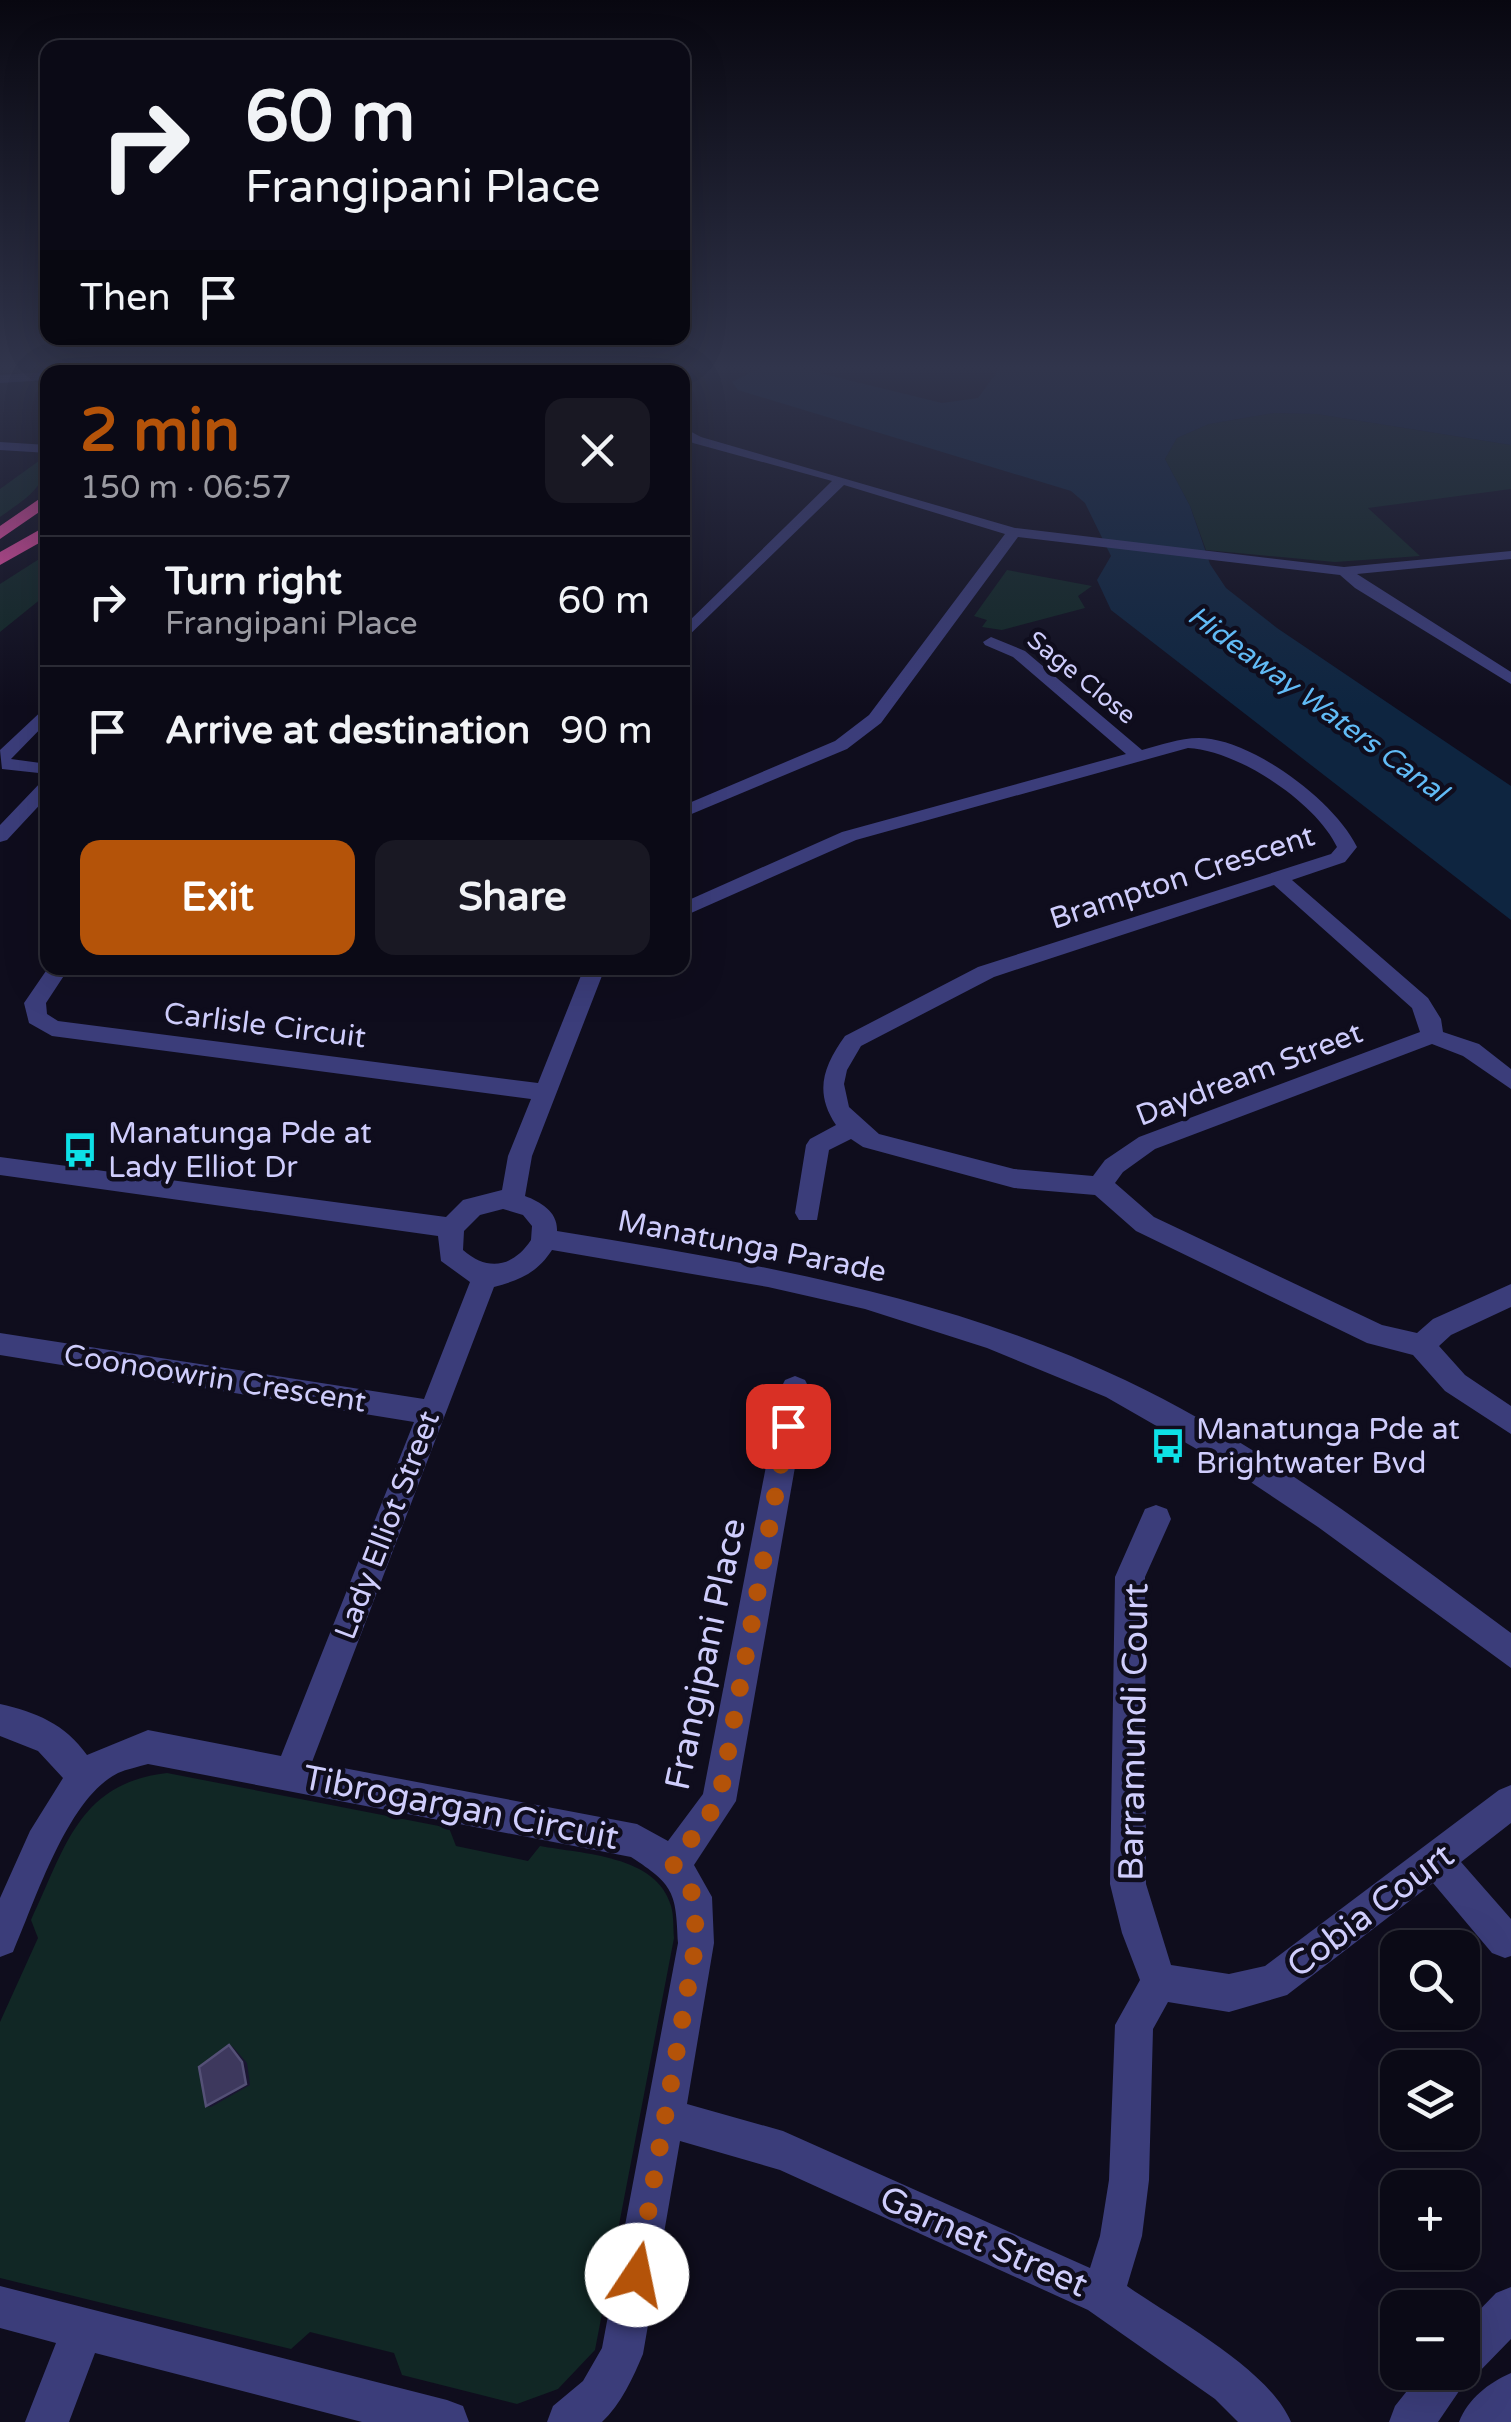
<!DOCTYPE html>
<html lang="en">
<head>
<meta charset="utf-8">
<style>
  :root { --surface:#0b0a16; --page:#191823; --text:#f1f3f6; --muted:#9a9aa1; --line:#2b2b35; --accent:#b45309 }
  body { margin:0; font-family:"Varela Round",sans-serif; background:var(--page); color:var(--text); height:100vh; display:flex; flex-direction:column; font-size:38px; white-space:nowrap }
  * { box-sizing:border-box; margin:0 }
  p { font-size:32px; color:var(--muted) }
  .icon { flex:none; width:55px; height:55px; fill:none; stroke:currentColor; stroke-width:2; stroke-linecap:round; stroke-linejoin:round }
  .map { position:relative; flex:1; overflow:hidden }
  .side { position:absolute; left:40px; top:365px; width:650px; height:610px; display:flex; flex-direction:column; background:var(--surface); border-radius:20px; box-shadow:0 10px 40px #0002,0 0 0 2px var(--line) }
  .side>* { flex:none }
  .banner { position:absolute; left:40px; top:40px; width:650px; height:305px; border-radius:20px; box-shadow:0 10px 40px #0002,0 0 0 2px var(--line); background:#0b0a16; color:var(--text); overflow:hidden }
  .buttons { position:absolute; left:1380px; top:1930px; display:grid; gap:20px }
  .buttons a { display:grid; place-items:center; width:100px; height:100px; border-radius:20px; background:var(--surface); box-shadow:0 10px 40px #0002,0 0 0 2px var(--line); font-size:50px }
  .pin { position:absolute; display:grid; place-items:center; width:85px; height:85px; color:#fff; margin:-42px; border-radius:20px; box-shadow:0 5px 15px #0006 }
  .me { position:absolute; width:110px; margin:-55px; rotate:11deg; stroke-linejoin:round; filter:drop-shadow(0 0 8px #0008) }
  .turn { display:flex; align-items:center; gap:35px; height:210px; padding:0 40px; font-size:45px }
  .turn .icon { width:130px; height:130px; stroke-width:2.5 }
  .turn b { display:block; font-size:70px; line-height:85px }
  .then { display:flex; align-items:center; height:95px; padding:0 40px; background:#0003; gap:20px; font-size:38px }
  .round { display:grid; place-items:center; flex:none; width:105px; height:105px; border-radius:20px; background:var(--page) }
  .headline { display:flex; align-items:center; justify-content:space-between; height:170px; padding:0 40px }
  h1 { font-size:60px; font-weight:800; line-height:75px; color:var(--accent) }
  .action { display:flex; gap:20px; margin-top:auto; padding:20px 40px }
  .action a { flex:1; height:115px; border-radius:20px; background:var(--accent); color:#fff; font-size:40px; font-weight:800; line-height:115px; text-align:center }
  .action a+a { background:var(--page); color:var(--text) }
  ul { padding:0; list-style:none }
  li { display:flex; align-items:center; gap:30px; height:130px; padding:0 40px; border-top:2px solid var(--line) }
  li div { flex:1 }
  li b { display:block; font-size:38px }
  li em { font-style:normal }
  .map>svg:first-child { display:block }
  .green { fill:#112725 }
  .water { fill:#0e2540 }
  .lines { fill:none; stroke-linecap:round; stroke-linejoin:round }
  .minor { fill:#3b3d7a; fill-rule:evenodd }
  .highway { fill:#f54fa9; fill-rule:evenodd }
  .shaded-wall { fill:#191530 }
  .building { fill:#3d385d; stroke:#545076; stroke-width:2.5 }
  .route { stroke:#b45309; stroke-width:18; stroke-dasharray:0 32.4 }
  .labels { text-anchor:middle; stroke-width:9; stroke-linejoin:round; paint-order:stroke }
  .far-street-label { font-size:25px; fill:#cfcdfc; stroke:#0f0d1d }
  .far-water-label { font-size:28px; font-style:italic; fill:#61bbf6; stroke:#0f0d1d }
  .street-label { font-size:30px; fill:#cfcdfc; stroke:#0f0d1d }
  .poi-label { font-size:30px; fill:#cfcdfc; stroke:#0f0d1d; text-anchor:start }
  .near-street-label { font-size:35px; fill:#cfcdfc; stroke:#0f0d1d }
</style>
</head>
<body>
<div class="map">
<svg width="1511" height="2422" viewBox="0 0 1511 2422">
  <rect width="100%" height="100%" fill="#0f0d1d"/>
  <path class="green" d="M1274,413l43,1 194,31v44l-143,19 52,48 -85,6 -129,-12 -16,-44 -25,-47 12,-21 32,-14z
    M47,455c1,32 -22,44 -47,62v-28z
    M47,554v40l-47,38v-48z
    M1007,570l85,16 -14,10 7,12 -83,22 -20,-3 5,-7 -13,-4z
    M167,1773l282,55 7,18 72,15 12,-15c42,8 117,9 131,60 3,10 2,22 3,32l-79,412 -37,39 -41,15 -115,-29 -8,-22 -84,-21 -19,17 -291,-71v-256l38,-84 -7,-18c34,-71 47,-137 136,-147z"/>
  <path class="water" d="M760,368h39l143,35 36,-5 22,-30h511v77l-194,-31 -43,-1 -65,11 -32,14 -12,21 25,47 20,58 16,24 51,40 234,158v134l-400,-310 -14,-30 14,-24 -26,-53 -14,-12 -333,-101 -6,-8z"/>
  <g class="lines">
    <path class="minor" d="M48,372v8l-48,3v-8z
      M682,427l19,10 314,91 329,39 167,-16v8l-154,15 154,98v12l-156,-96 -15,-13 -322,-38 -137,186 -34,26 -165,69v-12l153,-65 34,-26 136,-181 -161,-49 -162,157v-14l150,-147 -139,-38 -11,-6z
      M0,442l47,3 1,8 -48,-3z
      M991,637l34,14 117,99c23,-6 45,-15 69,-11 50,8 124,63 146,108l-12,15 -53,18 136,118 13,21 2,13 36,12 32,25v20l-48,-33 -31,-12 -277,105 -32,23 -8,11 39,34 228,108 35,8 16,-14 78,-35v23l-60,28 -12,11 26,29 46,31v28l-66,-43 -32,-36 -46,-12 -231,-112 -41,-36 -81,-7 -151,-41 -12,-8 -22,11 -12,70h-18l-4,-7 11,-68 4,-6 26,-14c-22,-33 -13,-58 9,-89l133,-69 353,-113 6,-7c-21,-45 -100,-97 -149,-99l-332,92 -174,77v-14l160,-71 284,-78 -113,-97 -28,-12 -2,-3zM1274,885l138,123 8,24 -281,105 -34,23 -12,16 -79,-7 -135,-35 -30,-27 -5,-23 3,-14 14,-24 133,-69z
      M48,705v16l-37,38 37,5v10l-46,-5 -2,-19z
      M48,780v16l-41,44 -7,2v-17l42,-44z
      M48,968h21l-23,35 1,11 11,7 480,62 46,-115h21l-73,188 -7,40c16,6 33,16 32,35 195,32 389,64 568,149 139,66 263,162 386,253v35l-193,-141 -90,-60 -122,-70 -119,-49 -122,-39 -97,-22 -216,-37c-15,23 -32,30 -58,37l-182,475 325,62 31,17 35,-47 78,-406 4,-8 10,-4 10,4 4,8 -73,413 -42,64 18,32 2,46 -27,161 96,27 307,137 10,-32 9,-56 6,-155 25,-45 -18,-47 -12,-49 5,-307 30,-68 11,-4 11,4 4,10 -26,58 1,307 25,81 58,9 36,-8 234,-176 12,-5v38l-50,39 50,57v37l-6,2 -13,-5 -59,-70 -146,112 -58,17 -61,-10 -15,27 -4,151 -7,56 -15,50c47,33 142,83 164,136h-53l-23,-23 -127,-89 -308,-140 -100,-29 -37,213c-10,24 -22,50 -41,68h-55l6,-16 30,-25 19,-33 76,-405c-2,-51 -4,-58 -47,-86l-483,-93c-10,3 -21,5 -30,9 -51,25 -83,129 -105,179l-13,5v-59l30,-67 33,-53 -25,-27 -38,-15v-32c36,8 65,20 87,51l61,-25 133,26 133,-334 -414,-67v-22l424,66 46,-117 -29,-21 -3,-25 -438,-61v-18l446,60 17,-17 39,-10 6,-34 23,-57 -479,-63 -23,-13 -5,-20zM503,1209l20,6 9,11 -1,14c-18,27 -43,32 -68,10l1,-19 16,-16z
      M0,2286l447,114 16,6 6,16h-107l-267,-69 -26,69h-44l31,-79 -56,-15z
      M1511,2287v52l-34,35 -9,4 -30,44h-49l6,-16 27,-34h40v-44l34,-35z
      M1511,2373v49h-52c9,-23 29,-39 52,-49z"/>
    <path class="highway" d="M231,368h19l-5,4h-18z
      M343,368h20l-6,4h-18z
      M48,493v13l-48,33v-13z
      M48,525v13l-48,27v-13z"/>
  </g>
  <path class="shaded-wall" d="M229,2045l4,2 14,16 3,22 -39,22 -5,-1z"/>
  <path class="building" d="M229,2045l13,17 4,22 -40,22 -7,-39z"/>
  <linearGradient id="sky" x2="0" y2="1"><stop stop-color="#080710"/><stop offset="0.52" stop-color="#31354c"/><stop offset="1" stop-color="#31354c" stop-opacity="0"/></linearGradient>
  <rect width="1511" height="707" fill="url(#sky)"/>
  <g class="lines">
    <path class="route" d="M637,2275l59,-333 -2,-46 -21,-32 46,-63 69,-375"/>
  </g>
  <defs>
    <symbol id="bus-bare" viewBox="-9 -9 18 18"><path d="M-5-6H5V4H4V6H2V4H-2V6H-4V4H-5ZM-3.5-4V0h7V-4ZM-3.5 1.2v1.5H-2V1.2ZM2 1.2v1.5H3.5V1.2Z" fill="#0ee0e7" stroke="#0f0d1d" stroke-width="2.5" paint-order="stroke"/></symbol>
  </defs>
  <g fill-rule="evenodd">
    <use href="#bus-bare" x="55" y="1125" width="50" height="50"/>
    <use href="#bus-bare" x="1143" y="1421" width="50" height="50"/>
  </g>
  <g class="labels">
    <g class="far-street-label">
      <text transform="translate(1082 677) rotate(39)" y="9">Sage Close</text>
    </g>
    <g class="far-water-label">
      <text transform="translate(1318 703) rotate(36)" y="10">Hideaway Waters Canal</text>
    </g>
    <g class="street-label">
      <text transform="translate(1182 877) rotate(-18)" y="10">Brampton Crescent</text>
      <text transform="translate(265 1025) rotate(7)" y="10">Carlisle Circuit</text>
      <text transform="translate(1249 1074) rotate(-21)" y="10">Daydream Street</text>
      <text transform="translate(752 1246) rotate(11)" y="10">Manatunga Parade</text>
      <text transform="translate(215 1378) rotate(9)" y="10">Coonoowrin Crescent</text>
      <text transform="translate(387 1525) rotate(-69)" y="10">Lady Elliot Street</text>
    </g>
    <g class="poi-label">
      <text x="108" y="1143">Manatunga Pde at<tspan x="108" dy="34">Lady Elliot Dr</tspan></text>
      <text x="1196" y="1439">Manatunga Pde at<tspan x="1196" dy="34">Brightwater Bvd</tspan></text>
    </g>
    <g class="near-street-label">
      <text transform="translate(705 1654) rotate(-78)" y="12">Frangipani Place</text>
      <text transform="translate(1133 1732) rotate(-89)" y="12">Barramundi Court</text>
      <text transform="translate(461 1807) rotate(11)" y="12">Tibrogargan Circuit</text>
      <text transform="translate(1370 1910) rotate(-37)" y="12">Cobia Court</text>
      <text transform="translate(984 2241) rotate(24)" y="12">Garnet Street</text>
    </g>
  </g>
</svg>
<div class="buttons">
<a><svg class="icon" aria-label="search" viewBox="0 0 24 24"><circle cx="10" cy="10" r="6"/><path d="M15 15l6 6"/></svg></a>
<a><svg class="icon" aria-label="layers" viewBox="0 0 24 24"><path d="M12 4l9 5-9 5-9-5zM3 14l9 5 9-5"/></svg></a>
<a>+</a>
<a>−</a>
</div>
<div class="pin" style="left:788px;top:1426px;background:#d93025"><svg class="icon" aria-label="arrive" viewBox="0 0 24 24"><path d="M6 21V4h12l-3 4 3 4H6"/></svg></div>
<svg class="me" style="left:637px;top:2275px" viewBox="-20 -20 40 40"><circle r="19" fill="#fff"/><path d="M0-13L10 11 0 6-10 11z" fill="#b45309"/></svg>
<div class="banner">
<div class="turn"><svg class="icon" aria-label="right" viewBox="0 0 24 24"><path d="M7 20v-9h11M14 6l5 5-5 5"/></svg><div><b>60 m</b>Frangipani Place</div></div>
<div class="then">Then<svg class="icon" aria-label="arrive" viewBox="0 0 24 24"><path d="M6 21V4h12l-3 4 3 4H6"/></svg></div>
</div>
<section class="side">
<div class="headline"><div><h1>2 min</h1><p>150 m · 06:57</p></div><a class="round"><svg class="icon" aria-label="close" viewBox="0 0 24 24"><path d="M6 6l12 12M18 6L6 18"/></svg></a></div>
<ul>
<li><svg class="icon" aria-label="right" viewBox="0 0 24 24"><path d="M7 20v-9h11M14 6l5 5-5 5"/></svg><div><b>Turn right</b><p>Frangipani Place</p></div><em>60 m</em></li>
<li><svg class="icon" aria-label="arrive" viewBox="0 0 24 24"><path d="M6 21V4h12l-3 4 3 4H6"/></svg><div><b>Arrive at destination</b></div><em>90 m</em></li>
</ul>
<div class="action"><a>Exit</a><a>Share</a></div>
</section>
</div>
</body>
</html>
